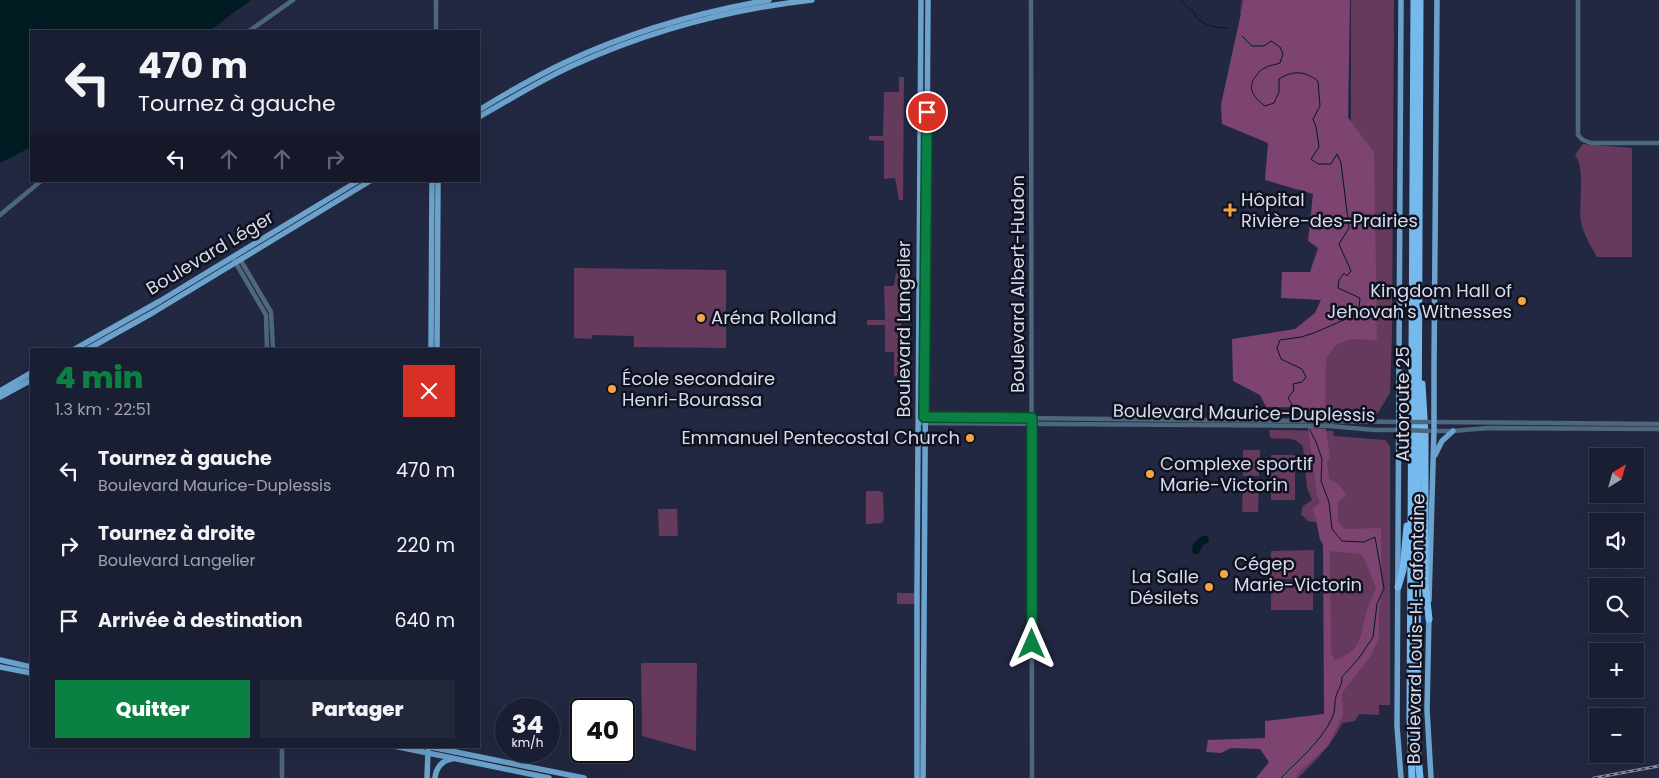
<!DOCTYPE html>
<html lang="fr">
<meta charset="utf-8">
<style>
:root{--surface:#1a1e32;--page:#23273a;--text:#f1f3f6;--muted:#9fa2ac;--line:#383c4d;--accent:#0b8043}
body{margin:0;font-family:Poppins,sans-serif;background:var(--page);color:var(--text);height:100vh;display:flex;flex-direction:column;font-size:19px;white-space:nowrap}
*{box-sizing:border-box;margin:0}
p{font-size:16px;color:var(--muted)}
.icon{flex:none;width:28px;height:28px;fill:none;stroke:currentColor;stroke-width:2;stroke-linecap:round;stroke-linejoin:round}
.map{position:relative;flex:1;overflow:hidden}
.panel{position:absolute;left:30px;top:348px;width:450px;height:400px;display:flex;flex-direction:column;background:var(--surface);border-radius:0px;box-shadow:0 5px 20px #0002,0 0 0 1px var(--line)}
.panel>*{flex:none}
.top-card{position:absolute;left:30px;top:30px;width:450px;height:152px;border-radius:0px;box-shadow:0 5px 20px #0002,0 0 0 1px var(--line);background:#1a1e32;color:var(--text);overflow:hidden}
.needle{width:32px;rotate:37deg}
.controls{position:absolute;left:1589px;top:448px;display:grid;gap:10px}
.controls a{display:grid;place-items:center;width:55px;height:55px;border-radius:0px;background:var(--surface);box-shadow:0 5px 20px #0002,0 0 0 1px var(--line);font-size:25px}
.speed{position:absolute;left:495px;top:698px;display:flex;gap:10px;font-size:25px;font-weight:700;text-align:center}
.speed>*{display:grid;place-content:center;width:65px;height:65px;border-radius:50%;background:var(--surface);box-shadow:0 5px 20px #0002,0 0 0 1px var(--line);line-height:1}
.speed small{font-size:12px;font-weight:400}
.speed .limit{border:2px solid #111;border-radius:8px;background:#fff;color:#111}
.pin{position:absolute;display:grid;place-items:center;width:42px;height:42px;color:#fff;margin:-21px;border:2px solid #fff;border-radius:50%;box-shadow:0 1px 5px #0007}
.me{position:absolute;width:55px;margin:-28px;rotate:0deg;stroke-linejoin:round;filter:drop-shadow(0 0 4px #0008)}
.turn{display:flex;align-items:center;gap:18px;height:105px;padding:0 25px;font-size:22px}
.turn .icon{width:65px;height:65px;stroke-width:2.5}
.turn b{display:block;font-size:35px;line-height:42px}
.lanes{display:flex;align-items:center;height:48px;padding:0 25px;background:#0003;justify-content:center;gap:25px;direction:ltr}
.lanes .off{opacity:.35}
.round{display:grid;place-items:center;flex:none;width:52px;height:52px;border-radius:0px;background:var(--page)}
.overview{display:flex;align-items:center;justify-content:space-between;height:85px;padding:0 25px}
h1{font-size:30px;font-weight:800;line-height:38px;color:var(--accent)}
.button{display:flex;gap:10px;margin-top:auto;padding:10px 25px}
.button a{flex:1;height:58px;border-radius:0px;background:var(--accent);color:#fff;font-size:20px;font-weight:800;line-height:58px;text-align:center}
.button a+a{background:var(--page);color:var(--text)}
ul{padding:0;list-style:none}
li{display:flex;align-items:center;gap:15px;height:75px;padding:0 25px}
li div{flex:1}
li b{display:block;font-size:19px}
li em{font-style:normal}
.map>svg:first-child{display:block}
.green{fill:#653a5c}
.forest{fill:#7d4371;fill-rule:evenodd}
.water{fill:#001c22}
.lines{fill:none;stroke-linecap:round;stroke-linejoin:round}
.stream{stroke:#001c22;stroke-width:1}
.minor{stroke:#4d677c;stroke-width:4.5}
.major{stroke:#6ba3cd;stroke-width:5.5}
.highway{stroke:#76baed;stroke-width:7}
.rail-casing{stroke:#898ea2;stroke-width:3}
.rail{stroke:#0f121e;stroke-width:1;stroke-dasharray:4;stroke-linecap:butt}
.minor-bridge{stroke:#4d677c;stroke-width:4.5}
.route-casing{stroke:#07532c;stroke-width:12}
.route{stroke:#0b8043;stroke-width:9}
.poi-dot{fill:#f3a443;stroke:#0f121e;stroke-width:2}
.labels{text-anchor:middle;stroke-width:5;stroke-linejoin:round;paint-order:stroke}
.poi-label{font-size:18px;fill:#d7dbec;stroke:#0f121e;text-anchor:start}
.street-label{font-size:18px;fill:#d7dbec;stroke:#0f121e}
</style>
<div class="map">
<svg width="1659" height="778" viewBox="0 0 1659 778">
<rect width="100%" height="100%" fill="#232842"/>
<!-- green -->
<path class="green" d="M1242,0H1255L1351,121V0H1394L1392,335L1390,393L1376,416H1299L1295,404L1300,340L1351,259L1240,13Z
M899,77H904L903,200H899L895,178L884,179V141L869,140V136H883L884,92H899Z
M1583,144L1632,148V257H1597C1591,246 1583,234 1581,221C1578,203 1586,168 1575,155Z
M574,268L726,270V348L634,347V336L592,335V339L574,338Z
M896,273H902L900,375L894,376V352H885V325H867V320H885L884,286H894Z
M1269,430L1333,431L1334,436L1385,440L1390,446V705H1379V715L1359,714L1355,721L1342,723C1333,744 1314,762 1298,778H1272L1325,719L1324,547L1321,542L1319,523L1308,521L1301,514L1303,506L1312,500L1307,488L1303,447C1295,435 1283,440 1271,438L1270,437Z
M1243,450H1260L1259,476H1243Z
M1271,455H1295V500H1271Z
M1243,485H1259L1258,512H1242Z
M866,491H880L883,493L884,520L882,523L866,524Z
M658,509H677L678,536H659Z
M1314,550V579H1271V551Z
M1271,581H1313V610H1271Z
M897,593H917L918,604H897Z
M641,663H697L696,751L642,736Z"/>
<!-- forest -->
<path class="forest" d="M1244,0H1350L1348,118L1374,152L1377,340L1351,339L1336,345L1326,358L1325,408L1266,407L1260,395L1233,381L1232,339L1295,329L1315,313L1321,300L1281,298L1282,272H1310L1318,248L1308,241L1313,194L1265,180L1268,143L1222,124L1221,104Z
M1308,428L1326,429L1330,458L1327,461L1329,479C1337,483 1343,487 1346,496L1338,502V522L1345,529L1381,528V578L1383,591L1379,608V637L1372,654L1342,693L1343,715L1328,746L1300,771L1295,778H1256L1269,762L1260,749L1231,748L1221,753L1206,752L1208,740L1265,738V721L1324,714L1323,542L1320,540L1315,515L1312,509L1320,502L1317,495ZM1330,551L1360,554L1364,558L1376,588C1373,596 1368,605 1366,614C1360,638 1362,650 1335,660L1331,653Z"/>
<!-- water -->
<path class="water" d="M0,0H251L209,31H31V147L0,163Z
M1202,536H1208L1209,542L1203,545L1199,553L1194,555C1189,547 1195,540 1202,536Z"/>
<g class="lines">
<!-- stream -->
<path class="stream" d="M1181,0C1184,6 1188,7 1193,11C1196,14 1194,14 1197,18C1204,26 1218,28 1228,28
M1242,36L1252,46H1264L1271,41L1280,47L1283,54L1280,63C1275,65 1269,65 1265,68C1261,69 1259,72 1256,76C1246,88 1254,98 1265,106L1274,103L1279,92V79C1293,70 1305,71 1318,81L1320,106L1313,119L1316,127L1319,147L1311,159L1318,164H1331L1337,154L1341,163L1349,228L1339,244L1351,271L1347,276L1344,273L1339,280L1338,288L1360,298L1359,308L1355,315L1314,333L1301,337L1280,340L1277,348L1281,359L1302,369L1306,377L1302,382L1293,384L1294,390L1288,398L1298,414
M1281,778C1298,760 1321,742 1332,718C1336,710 1334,703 1336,696C1339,688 1342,685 1342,677L1359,658L1373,637L1377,604L1384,588L1375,537L1364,542L1342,541L1332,529L1329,502L1321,481L1322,459L1316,442L1310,430"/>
<!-- minor -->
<path class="minor" d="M1031,0L1032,778
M1578,0V135L1583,140L1591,143H1659
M249,31L293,0
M436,31V0
M0,215L41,181
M240,259L271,312L273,349
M234,260L266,315L267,349
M918,417L1406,422
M1433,422L1659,424
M918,423L1329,426L1375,430H1406
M1433,431H1453L1488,428L1659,429
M282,778V746"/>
<!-- major -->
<path class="major" d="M479,110C507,93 536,76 566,62C630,32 699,12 769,0
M479,117C511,99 542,79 576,64C650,31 731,9 812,0
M75,349L160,301L358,181
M88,349L154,312L370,181
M431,349L432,181
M437,349L438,181
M0,391L31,373
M0,397L31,380
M1435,455L1442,441L1453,431
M1429,600L1434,431V368L1437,0
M1429,615L1427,710L1431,778
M0,660L31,667
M0,667L31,673
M394,746L549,778
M426,746L584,778
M427,778L428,751
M435,778C436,768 442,760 452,759
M917,778V588L921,0
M923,778L928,0
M1401,778L1397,726L1401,0"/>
<!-- highway -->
<path class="highway" d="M1422,384L1425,435V584L1429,619
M1398,587L1403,570L1407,526
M1412,778L1410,718L1414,0
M1420,778L1417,745V701L1420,0"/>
<defs>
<path id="rail" d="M1594,778L1659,766"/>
</defs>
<!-- rail casing -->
<use href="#rail" class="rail-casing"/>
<!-- rail -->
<use href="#rail" class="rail"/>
<!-- minor-bridge -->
<path class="minor-bridge" d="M1406,422H1429
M1406,430L1429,431"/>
</g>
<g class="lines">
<defs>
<path id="route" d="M927,112L924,417L1032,418V644"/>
</defs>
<!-- route casing -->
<use href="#route" class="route-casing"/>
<!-- route -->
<use href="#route" class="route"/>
</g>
<!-- markers -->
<g class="poi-dot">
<path d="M1227.5 202.5h5v5h5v5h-5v5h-5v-5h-5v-5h5z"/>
<circle cx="1522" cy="301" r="5"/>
<circle cx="701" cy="318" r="5"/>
<circle cx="612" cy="389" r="5"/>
<circle cx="970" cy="438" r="5"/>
<circle cx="1150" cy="474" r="5"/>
<circle cx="1224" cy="574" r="5"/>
<circle cx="1209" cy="587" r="5"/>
</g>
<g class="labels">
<!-- poi labels -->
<g class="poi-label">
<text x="1241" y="206">Hôpital<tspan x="1241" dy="21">Rivière-des-Prairies</tspan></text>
<text x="1512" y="297" text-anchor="end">Kingdom Hall of<tspan x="1512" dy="21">Jehovah's Witnesses</tspan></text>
<text x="711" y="324">Aréna Rolland</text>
<text x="622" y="385">École secondaire<tspan x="622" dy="21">Henri-Bourassa</tspan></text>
<text x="960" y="444" text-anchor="end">Emmanuel Pentecostal Church</text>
<text x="1160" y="470">Complexe sportif<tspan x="1160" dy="21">Marie-Victorin</tspan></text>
<text x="1234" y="570">Cégep<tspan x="1234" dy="21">Marie-Victorin</tspan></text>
<text x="1199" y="583" text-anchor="end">La Salle<tspan x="1199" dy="21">Désilets</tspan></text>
</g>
<!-- street labels -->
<g class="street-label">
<text transform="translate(210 253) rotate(-31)" y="6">Boulevard Léger</text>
<text transform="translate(1018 284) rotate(-90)" y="6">Boulevard Albert-Hudon</text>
<text transform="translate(904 329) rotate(-90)" y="6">Boulevard Langelier</text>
<text transform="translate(1403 404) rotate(-90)" y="6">Autoroute 25</text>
<text transform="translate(1244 413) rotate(1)" y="6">Boulevard Maurice-Duplessis</text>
<text transform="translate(1416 629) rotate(-89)" y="6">Boulevard Louis-H.-Lafontaine</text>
</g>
</g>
</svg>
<div class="controls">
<a><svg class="needle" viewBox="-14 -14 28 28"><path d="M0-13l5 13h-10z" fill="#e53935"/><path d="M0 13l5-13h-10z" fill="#9fa2ac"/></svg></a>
<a><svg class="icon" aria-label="sound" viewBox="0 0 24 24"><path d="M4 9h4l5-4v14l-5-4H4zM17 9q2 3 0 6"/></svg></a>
<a><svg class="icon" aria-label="search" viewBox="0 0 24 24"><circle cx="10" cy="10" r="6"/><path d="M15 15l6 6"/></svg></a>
<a>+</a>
<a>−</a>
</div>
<div class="speed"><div>34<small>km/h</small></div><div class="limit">40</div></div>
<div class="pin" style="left:927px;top:112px;background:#d93025"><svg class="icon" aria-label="arrive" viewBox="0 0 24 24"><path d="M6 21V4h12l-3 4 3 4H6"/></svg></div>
<svg class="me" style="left:1032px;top:644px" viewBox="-20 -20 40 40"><path d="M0-17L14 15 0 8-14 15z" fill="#0b8043" stroke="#fff" stroke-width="4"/></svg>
<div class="top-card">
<div class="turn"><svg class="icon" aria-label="left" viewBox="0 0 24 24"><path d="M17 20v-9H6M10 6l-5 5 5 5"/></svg><div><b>470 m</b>Tournez à gauche</div></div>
<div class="lanes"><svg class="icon" aria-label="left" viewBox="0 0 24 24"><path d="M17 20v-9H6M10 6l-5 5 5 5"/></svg><svg class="icon off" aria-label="ahead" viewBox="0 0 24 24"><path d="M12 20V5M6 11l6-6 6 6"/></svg><svg class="icon off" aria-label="ahead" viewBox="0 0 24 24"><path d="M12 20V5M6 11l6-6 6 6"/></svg><svg class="icon off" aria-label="right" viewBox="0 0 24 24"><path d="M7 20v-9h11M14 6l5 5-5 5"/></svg></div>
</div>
<section class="panel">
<div class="overview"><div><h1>4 min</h1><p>1.3 km · 22:51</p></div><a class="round" style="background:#d93025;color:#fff"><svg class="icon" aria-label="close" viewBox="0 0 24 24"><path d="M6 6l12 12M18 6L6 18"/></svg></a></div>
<ul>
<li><svg class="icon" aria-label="left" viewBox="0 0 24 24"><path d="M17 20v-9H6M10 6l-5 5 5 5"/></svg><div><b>Tournez à gauche</b><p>Boulevard Maurice-Duplessis</p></div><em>470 m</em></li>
<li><svg class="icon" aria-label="right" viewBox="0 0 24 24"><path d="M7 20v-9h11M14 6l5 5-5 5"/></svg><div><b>Tournez à droite</b><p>Boulevard Langelier</p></div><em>220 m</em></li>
<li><svg class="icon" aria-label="arrive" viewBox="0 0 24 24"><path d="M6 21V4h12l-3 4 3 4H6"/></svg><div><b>Arrivée à destination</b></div><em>640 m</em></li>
</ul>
<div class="button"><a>Quitter</a><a>Partager</a></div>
</section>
</div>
